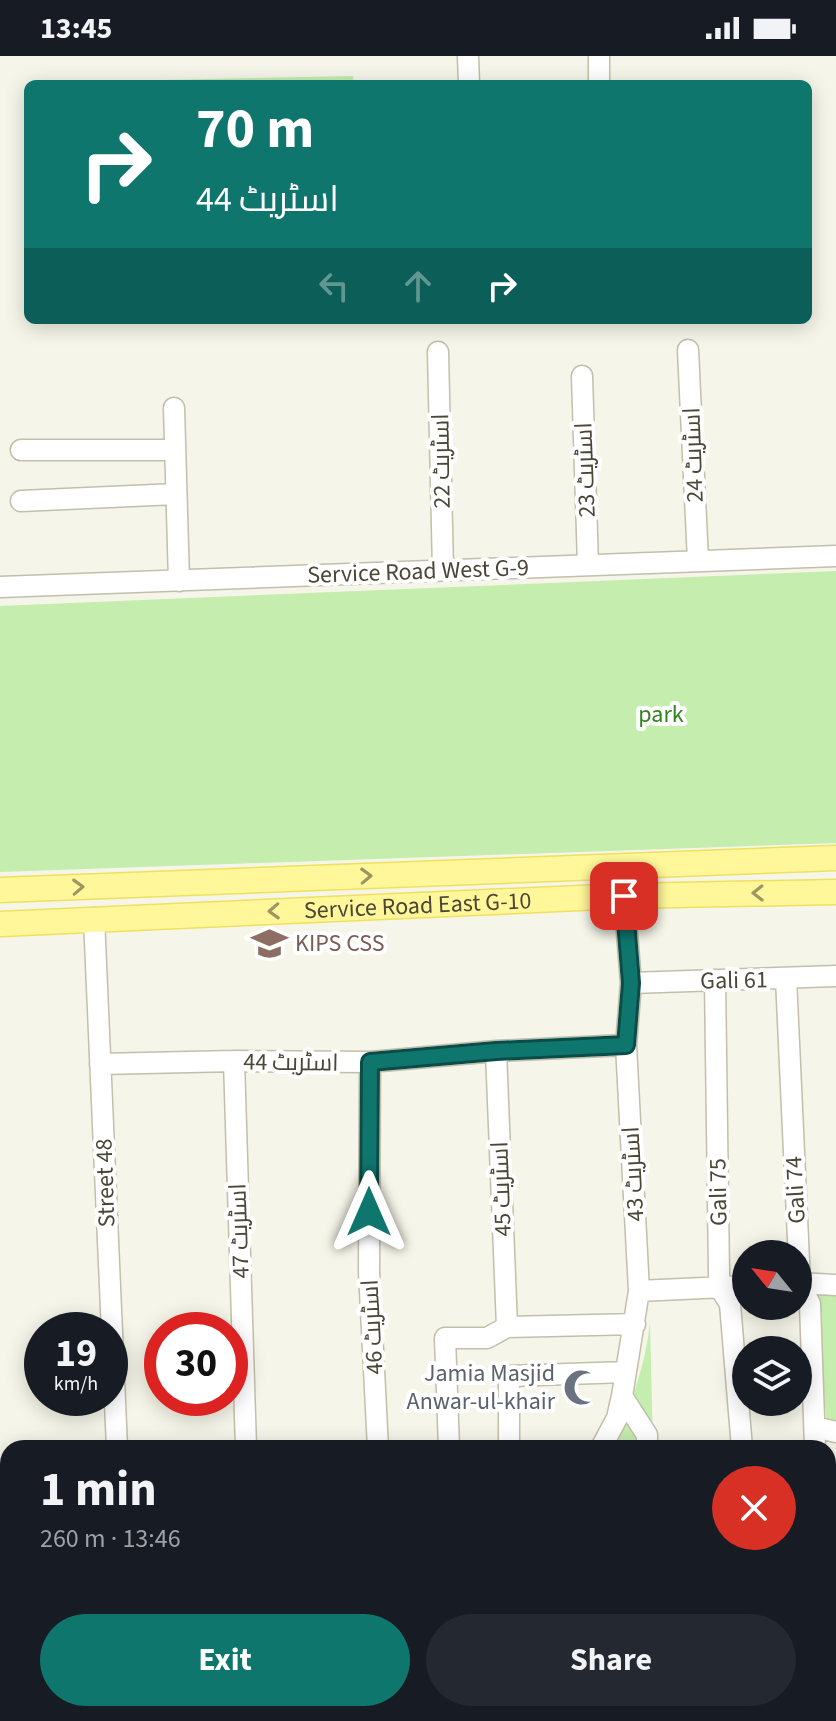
<!DOCTYPE html>
<meta charset="utf-8">
<style>
:root{--surface:#171b24;--page:#242831;--text:#f1f3f6;--muted:#9ea1a6;--accent:#0f766e}
body{margin:0;font-family:"Source Sans 3",Cairo,sans-serif;background:var(--page);color:var(--text);height:100vh;display:flex;flex-direction:column;font-size:30px;white-space:nowrap}
*{box-sizing:border-box;margin:0}
p{font-size:26px;color:var(--muted)}
.icon{flex:none;width:44px;height:44px;fill:none;stroke:currentColor;stroke-width:2;stroke-linecap:round;stroke-linejoin:round}
.map{position:relative;flex:1;overflow:hidden}
.side{position:absolute;left:0px;top:1384px;width:836px;height:282px;display:flex;flex-direction:column;background:var(--surface);border-radius:24px 24px 0 0;box-shadow:0 4px 20px #0003}
.side>*{flex:none}
.hud{position:absolute;left:24px;top:24px;width:788px;height:244px;border-radius:12px;box-shadow:0 4px 20px #0003;background:#0f766e;color:#fff;overflow:hidden}
.needle{width:52px;rotate:300deg}
.controls{position:absolute;left:732px;top:1184px;display:grid;gap:16px}
.controls a{display:grid;place-items:center;width:80px;height:80px;border-radius:50%;background:var(--surface);box-shadow:0 4px 20px #0003;font-size:40px}
.speed{position:absolute;left:24px;top:1256px;display:flex;gap:16px;font-size:40px;font-weight:700;text-align:center}
.speed>*{display:grid;place-content:center;width:104px;height:104px;border-radius:50%;background:var(--surface);box-shadow:0 4px 20px #0003;line-height:1}
.speed small{font-size:20px;font-weight:400}
.speed .limit{border:12px solid #d22;background:#fff;color:#111}
.pin{position:absolute;display:grid;place-items:center;width:68px;height:68px;color:#fff;margin:-34px;border-radius:16px;box-shadow:0 4px 12px #0006}
.me{position:absolute;width:88px;margin:-44px;rotate:0deg;stroke-linejoin:round;filter:drop-shadow(0 0 6px #0008)}
.turn{display:flex;align-items:center;gap:28px;height:168px;padding:0 40px;font-size:36px}
.turn .icon{width:104px;height:104px;stroke-width:2.5}
.turn b{display:block;font-size:56px;line-height:68px}
.lanes{display:flex;align-items:center;height:76px;padding:0 40px;background:#0003;justify-content:center;gap:40px;direction:ltr}
.lanes .off{opacity:.35}
.round{display:grid;place-items:center;flex:none;width:84px;height:84px;border-radius:42px;background:var(--page)}
.head{display:flex;align-items:center;justify-content:space-between;height:136px;padding:0 40px}
h1{font-size:48px;font-weight:700;line-height:60px}
.button{display:flex;gap:16px;margin-top:auto;padding:16px 40px}
.button a{flex:1;height:92px;border-radius:48px;background:var(--accent);color:#fff;font-size:32px;font-weight:700;line-height:92px;text-align:center}
.button a+a{background:var(--page);color:var(--text)}
.status{display:flex;justify-content:space-between;align-items:center;height:56px;padding:0 40px;background:var(--surface);direction:ltr}
.status svg{height:22px;fill:currentColor}
.map>svg:first-child{display:block}
.green{fill:#c4edae}
.building{fill:#d9d3bd;stroke:#d4cdb0;stroke-width:2}
.lines{fill:none;stroke-linecap:round;stroke-linejoin:round}
.minor-casing{stroke:#c2bfaa;stroke-width:23}
.major-casing{stroke:#efe15e;stroke-width:27}
.minor{stroke:#fff;stroke-width:20}
.major{stroke:#fff799;stroke-width:24}
.oneway{stroke:#9c9663}
.route-casing{stroke:#0a4d48;stroke-width:20}
.route{stroke:#0f766e;stroke-width:14}
.labels{text-anchor:middle;stroke-width:8;stroke-linejoin:round;paint-order:stroke}
.street-label{font-size:24px;fill:#4b4736;stroke:#fff}
.park-label{font-size:24px;fill:#348323;stroke:#fff}
.education-label{font-size:24px;fill:#785e54;stroke:#fff;text-anchor:start}
.worship-label{font-size:24px;fill:#5b616d;stroke:#fff;text-anchor:end}
</style>
<div class="status"><b>13:45</b><svg viewBox="0 0 49 12"><path d="M0 12V9h3v3zM5 12V6h3v6zM10 12V3h3v9zM15 12V0h3v12zM26 1h20v11H26zM47 4h2v5h-2z"/></svg></div>
<div class="map">
<svg width="836" height="1665" viewBox="0 0 836 1665">
<rect width="100%" height="100%" fill="#f6f5e9"/>
<!-- green -->
<path class="green" d="M353,20L354,28H65L66,26Z
M836,515V787L0,816V550Z
M836,1236V1377H827L817,1237Z
M650,1267L653,1392H611C630,1351 645,1312 650,1267Z
M285,1658H516V1665H285Z"/>
<!-- building -->
<path class="building" d="M548,1658H578V1665H548Z
M633,1658H659V1665H633Z"/>
<g class="lines">
<defs>
<path id="minor" d="M468,0L469,28
M599,0V28
M688,294L698,505
M438,296L443,514
M582,320L588,509
M174,352L179,525
M21,394H174
M21,445L176,438
M0,531L836,500
M94,862L117,1392
M786,922L800,1227L810,1248L815,1392
M715,924L719,1218L720,1232L730,1248L742,1392
M631,927L836,920
M496,995L507,1271
M234,1005L246,1392
M370,1006L369,1216L378,1392
M100,1008L234,1005L370,1006L496,995L626,989
M798,1227L836,1229
M639,1235L746,1230
M622,1340L647,1379V1392
M815,1371L836,1376
M449,1392L445,1282H487L507,1271L635,1268
M509,1392V1320L626,1316
M601,1392L617,1362L622,1340L639,1235L626,989L631,927L624,840
M0,1492H8
M106,1658V1665
M599,1658L600,1665
M680,1658V1665
M769,1658V1665
M806,1658L814,1665
M199,1665L270,1663
M522,1665V1658"/>
<g id="major">
<path d="M0,834L836,802"/>
<path id="s1" d="M0,868L624,840L836,836"/>
</g>
</defs>
<!-- minor casing -->
<use href="#minor" class="minor-casing"/>
<!-- major casing -->
<use href="#major" class="major-casing"/>
<!-- minor -->
<use href="#minor" class="minor"/>
<!-- major -->
<use href="#major" class="major"/>
</g>
<!-- one-way arrows -->
<defs><path id="oneway-chevron" d="M-2-3.5L2.5 0L-2 3.5" fill="none" stroke-width="1.6" stroke-linecap="round" stroke-linejoin="round" transform="scale(2)"/></defs>
<g class="oneway">
<use href="#oneway-chevron" transform="translate(366 820) rotate(-2)"/>
<use href="#oneway-chevron" transform="translate(78 831) rotate(-2)"/>
<use href="#oneway-chevron" transform="translate(758 837) rotate(179)"/>
<use href="#oneway-chevron" transform="translate(274 855) rotate(178)"/>
</g>
<g class="lines">
<defs>
<path id="route" d="M369,1156L370,1006L496,995L626,989L631,927L624,840"/>
</defs>
<!-- route casing -->
<use href="#route" class="route-casing"/>
<!-- route -->
<use href="#route" class="route"/>
</g>
<!-- icons -->
<defs>
<symbol id="school-bare" viewBox="-9 -9 18 18"><path d="M0-5L7-2L0 1L-7-2ZM-4 1L0 2.5L4 1V4Q0 6-4 4Z" fill="#8d6e63" stroke="#fff" stroke-width="2.5" paint-order="stroke"/></symbol>
<symbol id="mosque-bare" viewBox="-9 -9 18 18"><path d="M3.5-4.9A6 6 0 1 0 3.5 4.9A5 5 0 1 1 3.5-4.9Z" fill="#6b7280" stroke="#fff" stroke-width="2.5" paint-order="stroke"/></symbol>
</defs>
<g fill-rule="evenodd">
<use href="#school-bare" x="244" y="862" width="51" height="51"/>
<use href="#mosque-bare" x="556" y="1306" width="51" height="51"/>
</g>
<g class="labels">
<!-- street labels -->
<g class="street-label">
<text transform="translate(693 399) rotate(-92)" y="8">اسٹریٹ 24</text>
<text transform="translate(441 405) rotate(-91)" y="8">اسٹریٹ 22</text>
<text transform="translate(585 414) rotate(-92)" y="8">اسٹریٹ 23</text>
<text transform="translate(418 515) rotate(-2)" y="8">Service Road West G-9</text>
<text dy="8" stroke="none"><textPath href="#s1" startOffset="418">Service Road East G-10</textPath></text>
<text transform="translate(734 924) rotate(-1)" y="8">Gali 61</text>
<text transform="translate(291 1006) rotate(1)" y="8">اسٹریٹ 44</text>
<text transform="translate(633 1118) rotate(-93)" y="8">اسٹریٹ 43</text>
<text transform="translate(105 1127) rotate(-92)" y="8">Street 48</text>
<text transform="translate(501 1133) rotate(-92)" y="8">اسٹریٹ 45</text>
<text transform="translate(795 1134) rotate(-93)" y="8">Gali 74</text>
<text transform="translate(718 1136) rotate(-91)" y="8">Gali 75</text>
<text transform="translate(239 1175) rotate(-92)" y="8">اسٹریٹ 47</text>
<text transform="translate(372 1271) rotate(-93)" y="8">اسٹریٹ 46</text>
</g>
<!-- park labels -->
<g class="park-label">
<text x="661" y="666">park</text>
</g>
<!-- education labels -->
<g class="education-label">
<text x="295" y="895">KIPS CSS</text>
</g>
<!-- worship labels -->
<g class="worship-label">
<text x="555" y="1325">Jamia Masjid<tspan x="555" dy="28">Anwar-ul-khair</tspan></text>
</g>
</g>
</svg>
<div class="controls">
<a><svg class="needle" viewBox="-14 -14 28 28"><path d="M0-13l5 13h-10z" fill="#e53935"/><path d="M0 13l5-13h-10z" fill="#9ea1a6"/></svg></a>
<a><svg class="icon" aria-label="layers" viewBox="0 0 24 24"><path d="M12 4l9 5-9 5-9-5zM3 14l9 5 9-5"/></svg></a>
</div>
<div class="speed"><div>19<small>km/h</small></div><div class="limit">30</div></div>
<div class="pin" style="left:624px;top:840px;background:#d93025"><svg class="icon" aria-label="arrive" viewBox="0 0 24 24"><path d="M6 21V4h12l-3 4 3 4H6"/></svg></div>
<svg class="me" style="left:369px;top:1156px" viewBox="-20 -20 40 40"><path d="M0-17L14 15 0 8-14 15z" fill="#0f766e" stroke="#fff" stroke-width="4"/></svg>
<div class="hud">
<div class="turn"><svg class="icon" aria-label="right" viewBox="0 0 24 24"><path d="M7 20v-9h11M14 6l5 5-5 5"/></svg><div><b>70 m</b>اسٹریٹ 44</div></div>
<div class="lanes"><svg class="icon off" aria-label="left" viewBox="0 0 24 24"><path d="M17 20v-9H6M10 6l-5 5 5 5"/></svg><svg class="icon off" aria-label="ahead" viewBox="0 0 24 24"><path d="M12 20V5M6 11l6-6 6 6"/></svg><svg class="icon" aria-label="right" viewBox="0 0 24 24"><path d="M7 20v-9h11M14 6l5 5-5 5"/></svg></div>
</div>
<section class="side">
<div class="head"><div><h1>1 min</h1><p>260 m · 13:46</p></div><a class="round" style="background:#d93025;color:#fff"><svg class="icon" aria-label="close" viewBox="0 0 24 24"><path d="M6 6l12 12M18 6L6 18"/></svg></a></div>
<div class="button"><a>Exit</a><a>Share</a></div>
</section>
</div>
